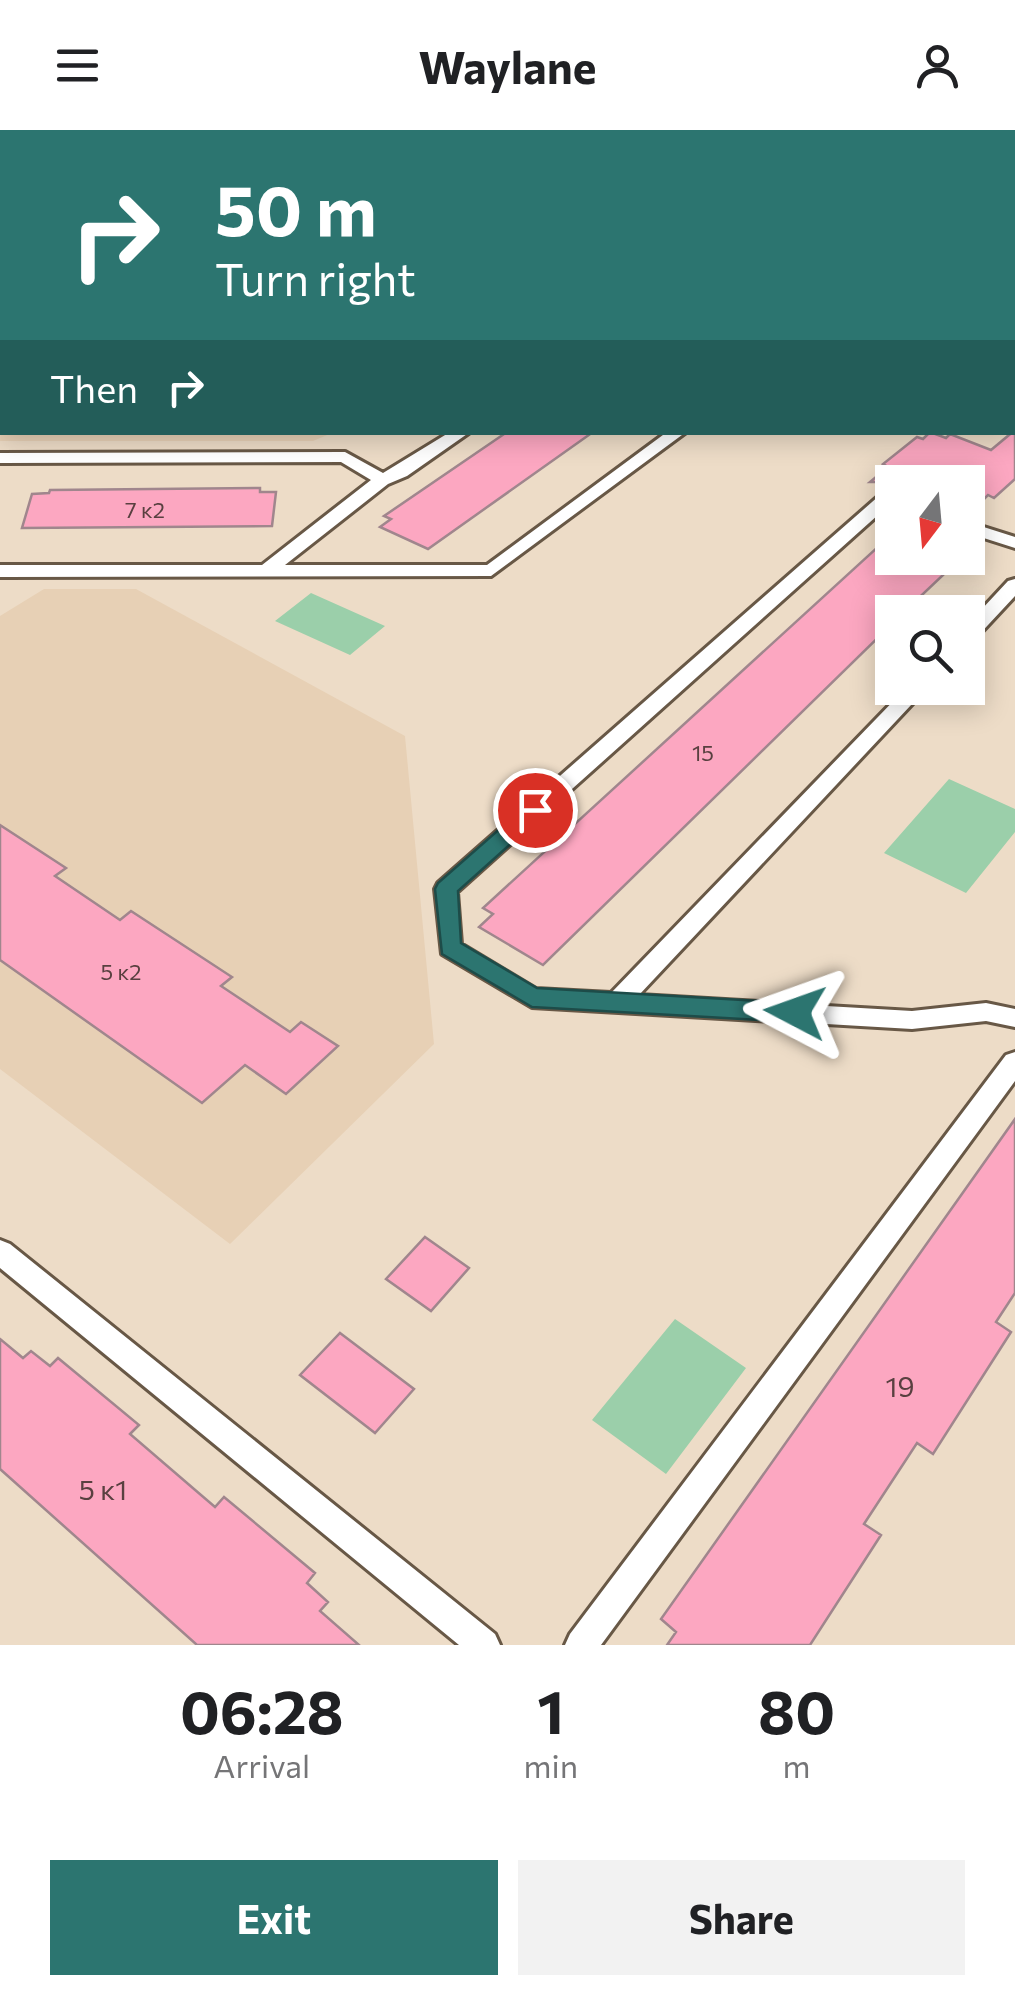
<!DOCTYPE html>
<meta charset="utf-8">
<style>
:root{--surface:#fff;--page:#f2f2f2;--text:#202124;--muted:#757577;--accent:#2c7570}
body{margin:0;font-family:Commissioner,sans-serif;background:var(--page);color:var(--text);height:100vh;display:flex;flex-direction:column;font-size:38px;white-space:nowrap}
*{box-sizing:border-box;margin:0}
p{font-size:32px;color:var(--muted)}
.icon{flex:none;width:55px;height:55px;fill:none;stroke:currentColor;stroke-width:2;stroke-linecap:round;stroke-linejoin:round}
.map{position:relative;height:1515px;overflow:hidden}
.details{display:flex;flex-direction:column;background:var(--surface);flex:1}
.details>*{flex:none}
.top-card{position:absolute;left:0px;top:0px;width:1015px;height:305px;box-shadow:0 5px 25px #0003;background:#2c7570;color:#fff;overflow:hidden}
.needle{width:65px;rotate:196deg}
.fabs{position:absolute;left:875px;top:335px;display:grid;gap:20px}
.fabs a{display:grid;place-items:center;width:110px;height:110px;border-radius:0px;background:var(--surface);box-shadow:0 5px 25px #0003;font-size:50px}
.pin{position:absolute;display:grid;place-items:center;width:85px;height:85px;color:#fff;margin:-42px;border:5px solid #fff;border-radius:50%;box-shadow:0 2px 10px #0007}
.me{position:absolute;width:110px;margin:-55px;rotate:274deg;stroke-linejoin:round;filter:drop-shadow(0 0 8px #0008)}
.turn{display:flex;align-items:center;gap:35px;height:210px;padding:0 50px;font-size:45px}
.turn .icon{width:130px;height:130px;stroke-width:2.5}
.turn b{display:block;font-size:70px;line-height:85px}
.then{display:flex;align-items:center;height:95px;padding:0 50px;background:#0003;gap:20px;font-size:38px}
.eta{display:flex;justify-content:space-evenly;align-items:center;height:170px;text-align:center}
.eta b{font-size:60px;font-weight:700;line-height:70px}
.primary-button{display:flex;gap:20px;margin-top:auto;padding:20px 50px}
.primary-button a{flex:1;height:115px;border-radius:0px;background:var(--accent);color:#fff;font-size:40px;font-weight:700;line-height:115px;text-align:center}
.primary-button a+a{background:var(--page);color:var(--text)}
header{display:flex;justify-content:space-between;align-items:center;height:130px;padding:0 50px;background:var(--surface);font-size:45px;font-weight:700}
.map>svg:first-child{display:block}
.built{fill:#e7d0b5}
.green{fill:#9bcfaa}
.building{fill:#fca7c1;stroke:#a0868d;stroke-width:2.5}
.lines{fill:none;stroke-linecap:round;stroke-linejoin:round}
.service-casing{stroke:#685846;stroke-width:6}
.tertiary-casing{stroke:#685846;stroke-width:5}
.service{fill:#fff;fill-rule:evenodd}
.tertiary{fill:#fff;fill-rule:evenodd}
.route{fill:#2c7570;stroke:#1d4c49;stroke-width:2.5}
.labels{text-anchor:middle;stroke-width:10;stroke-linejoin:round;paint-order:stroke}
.number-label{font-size:22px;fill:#594040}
.near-number-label{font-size:28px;fill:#594040}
</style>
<header><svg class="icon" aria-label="menu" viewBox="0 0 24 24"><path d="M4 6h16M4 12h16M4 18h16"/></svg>Waylane<svg class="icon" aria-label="person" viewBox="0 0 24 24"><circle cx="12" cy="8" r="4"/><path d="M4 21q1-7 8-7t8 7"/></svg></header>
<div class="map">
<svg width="1015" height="1515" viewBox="0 0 1015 1515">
<rect width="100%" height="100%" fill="#eddcc7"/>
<!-- built -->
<path class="built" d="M2,265V302L332,303L313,311H0Z
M44,459H136L405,606L434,914L230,1114L0,939V486Z"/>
<!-- green -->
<path class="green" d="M311,463L385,496L350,525L275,491Z
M949,649L1015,679V702L966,763L884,723Z
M675,1189L746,1238L666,1344L592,1290Z"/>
<!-- building -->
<path class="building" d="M1015,300V349L994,368L988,365L968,385V352H870L888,337L883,334L917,307L923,309L930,302L946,308L950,304L991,320Z
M507,302H593L428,419L380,397L391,389L384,386Z
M260,358V362H276L272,396L22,398L32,364L49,363L50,360Z
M892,404V428H961L904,482H892V494L543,835L479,797L493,784L483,778Z
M0,695L66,738L55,746L120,790L131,781L232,847L221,856L290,902L301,892L338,916L286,964L245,935L202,973L0,830Z
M1015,989V1163L996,1192L1011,1202L933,1324L917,1313L864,1394L881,1405L810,1515H667L676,1502L661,1489Z
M425,1107L469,1138L431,1181L386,1149Z
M340,1203L414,1259L375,1303L300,1245Z
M0,1209L23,1228L31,1221L50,1236L58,1228L139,1295L130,1304L194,1359L215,1377L224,1367L315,1443L307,1453L328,1472L320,1481L359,1515H197L0,1339Z"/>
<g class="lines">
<defs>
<path id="service" d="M517,0H529V2H517Z
M647,0H659V2H647Z
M0,36H2V44H0Z
M0,89H2V97H0Z
M1012,272H1015V282H1012Z
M450,302H470L407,346L388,354L285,435H487L667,302H686L491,446L0,447V435H262L371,350L341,332L0,333V323L345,322L383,343Z
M886,364L892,365V377L888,376L457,762L461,814L536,859L611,863L906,558H927L639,865L912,881L986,873L1015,879V897L986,891L912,899L532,877L442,824L435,759L438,753L880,365Z
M968,392L1015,407V418L968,403Z
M1015,449V466L975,509L968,511V494L1008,451Z
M1015,922V951L601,1515H565L570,1504L1006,925Z
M0,1110L10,1114L495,1504L500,1515H459L0,1138Z"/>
<path id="tertiary" d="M999,0H1015V18L1012,2H998Z
M1012,38L1015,39V63L1012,62Z"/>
</defs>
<!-- service casing -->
<use href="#service" class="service-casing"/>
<!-- tertiary casing -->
<use href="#tertiary" class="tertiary-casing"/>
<!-- service -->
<use href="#service" class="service"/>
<!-- tertiary -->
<use href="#tertiary" class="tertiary"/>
</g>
<!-- route -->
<path class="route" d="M535,673L546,680L543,685L458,761L461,813L537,858L795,873L804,876L807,882L804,889L795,892L532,877L442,824L435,759L438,753L527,675Z"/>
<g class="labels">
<!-- number labels -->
<g class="number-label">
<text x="145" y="388">7 к2</text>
<text x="703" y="631">15</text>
<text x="121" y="850">5 к2</text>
</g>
<!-- near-number labels -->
<g class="near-number-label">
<text x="900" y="1267">19</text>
<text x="103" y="1370">5 к1</text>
</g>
</g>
</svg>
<div class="fabs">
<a><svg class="needle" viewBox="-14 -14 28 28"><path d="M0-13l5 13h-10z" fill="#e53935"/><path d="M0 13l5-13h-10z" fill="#757577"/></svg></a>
<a><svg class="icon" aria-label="search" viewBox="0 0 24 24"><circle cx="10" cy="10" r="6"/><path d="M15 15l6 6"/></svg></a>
</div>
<div class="pin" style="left:535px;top:680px;background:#d93025"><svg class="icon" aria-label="arrive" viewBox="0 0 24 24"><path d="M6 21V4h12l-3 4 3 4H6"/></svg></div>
<svg class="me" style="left:795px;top:882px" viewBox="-20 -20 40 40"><path d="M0-17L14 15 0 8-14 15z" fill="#2c7570" stroke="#fff" stroke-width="4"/></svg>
<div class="top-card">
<div class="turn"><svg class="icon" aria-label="right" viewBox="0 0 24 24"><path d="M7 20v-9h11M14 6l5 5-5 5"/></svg><div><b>50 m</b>Turn right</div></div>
<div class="then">Then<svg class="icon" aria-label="right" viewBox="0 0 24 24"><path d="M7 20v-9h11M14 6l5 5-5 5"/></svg></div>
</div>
</div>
<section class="details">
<div class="eta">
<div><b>06:28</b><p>Arrival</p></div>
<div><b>1</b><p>min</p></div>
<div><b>80</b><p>m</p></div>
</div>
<div class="primary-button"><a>Exit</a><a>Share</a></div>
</section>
